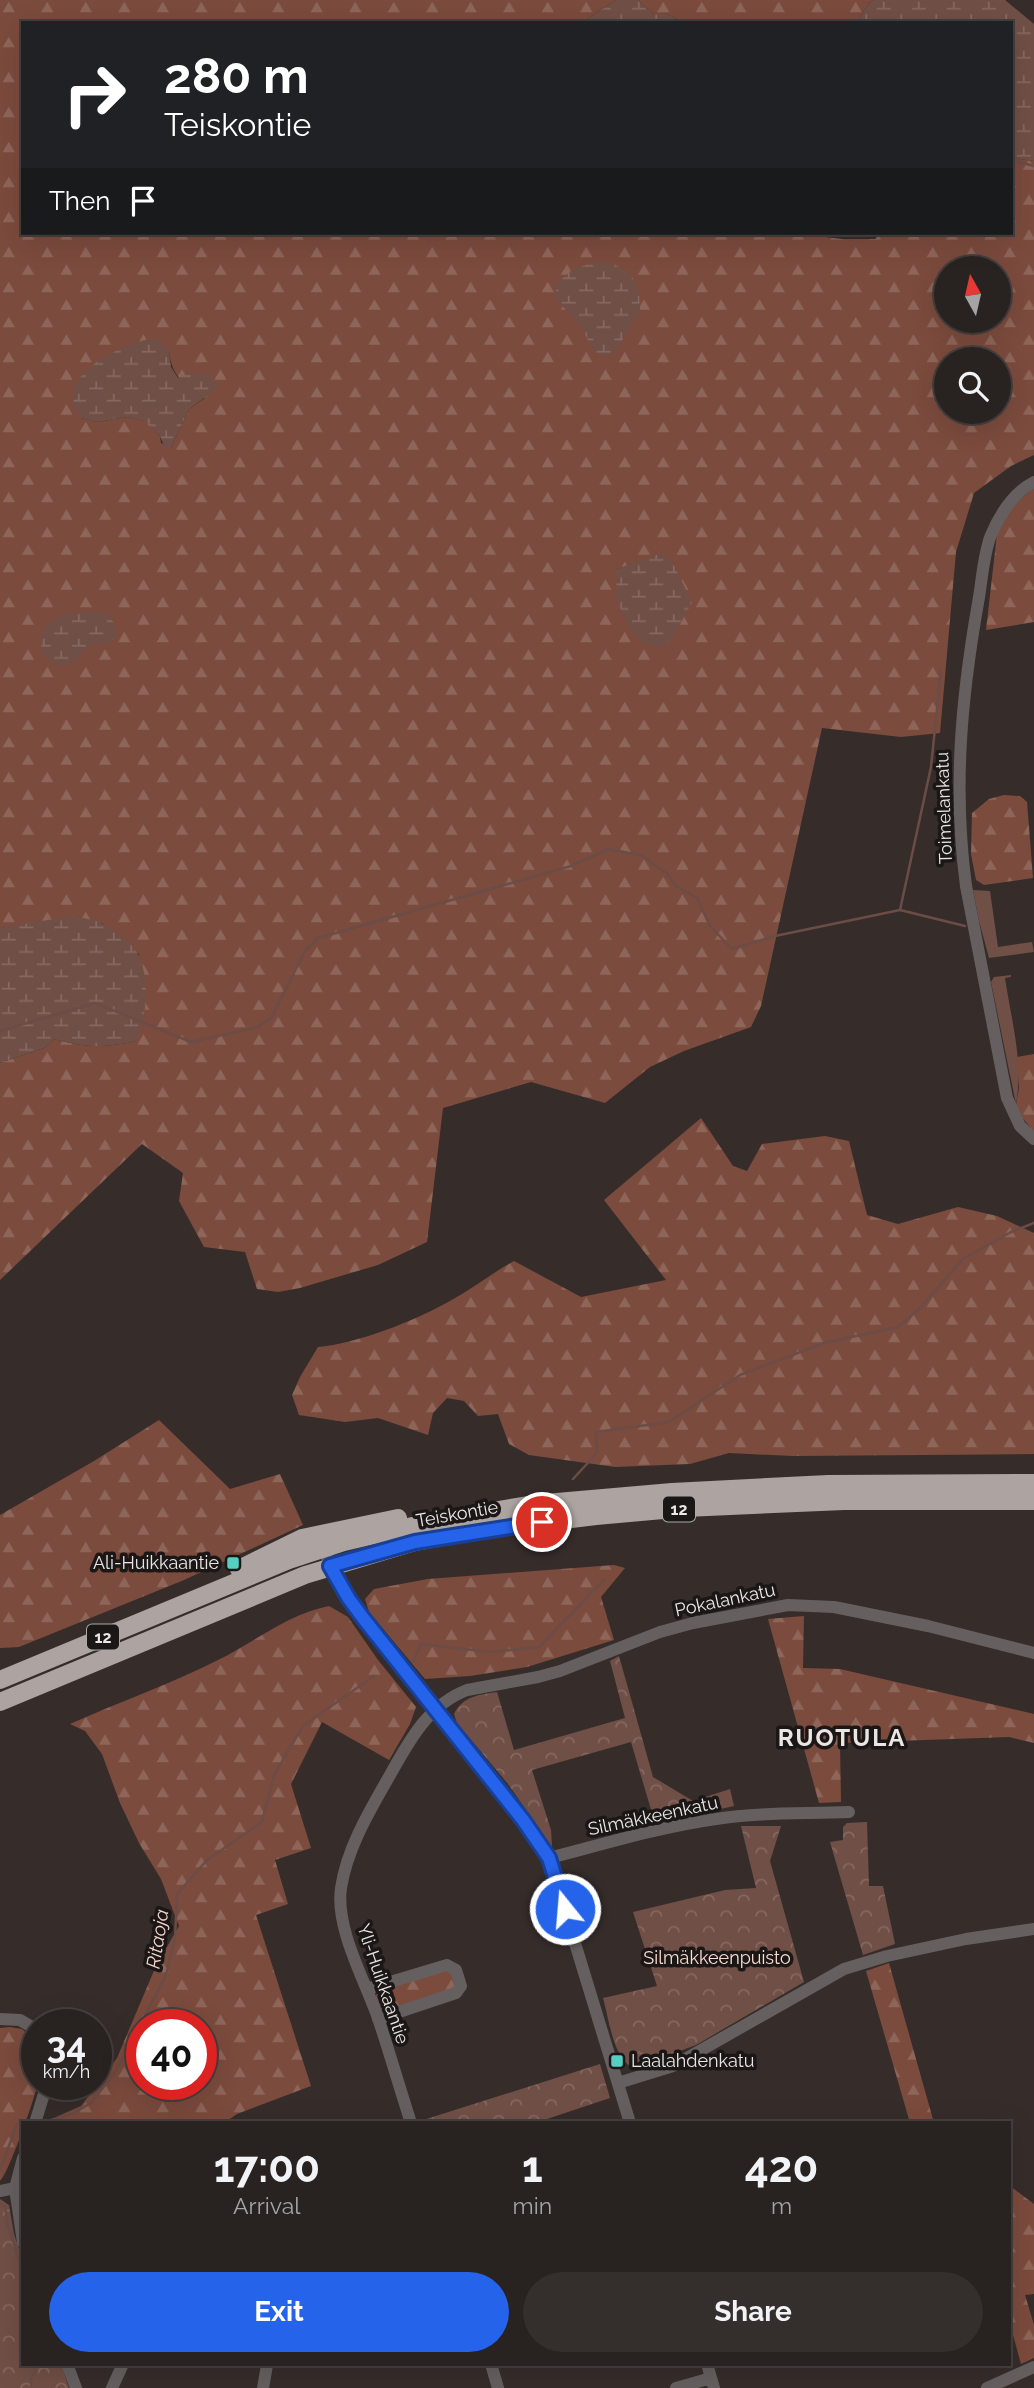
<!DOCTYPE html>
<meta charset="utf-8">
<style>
:root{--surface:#282220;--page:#342f2d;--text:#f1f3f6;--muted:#a5a4a5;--line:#443f3e;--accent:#2563eb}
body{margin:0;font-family:Raleway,sans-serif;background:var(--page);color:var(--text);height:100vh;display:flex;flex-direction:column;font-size:26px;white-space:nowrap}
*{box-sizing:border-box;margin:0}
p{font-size:23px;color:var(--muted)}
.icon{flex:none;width:38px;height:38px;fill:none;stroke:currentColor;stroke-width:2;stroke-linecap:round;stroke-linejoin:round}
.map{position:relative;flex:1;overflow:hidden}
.details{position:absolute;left:21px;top:2121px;width:990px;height:245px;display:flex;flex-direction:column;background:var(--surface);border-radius:0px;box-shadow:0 7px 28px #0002,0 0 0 2px var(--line)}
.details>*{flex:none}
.banner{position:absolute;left:21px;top:21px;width:992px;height:214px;border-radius:0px;box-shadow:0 7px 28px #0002,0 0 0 2px var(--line);background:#202124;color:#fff;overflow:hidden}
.needle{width:46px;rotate:352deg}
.tools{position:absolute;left:934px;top:256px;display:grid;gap:14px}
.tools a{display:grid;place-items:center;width:77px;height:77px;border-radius:50%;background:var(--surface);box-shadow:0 7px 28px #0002,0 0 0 2px var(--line);font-size:35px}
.speed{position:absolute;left:21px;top:2009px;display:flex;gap:14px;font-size:35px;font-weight:700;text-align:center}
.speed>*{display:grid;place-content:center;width:91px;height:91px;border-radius:50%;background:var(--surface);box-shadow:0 7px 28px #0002,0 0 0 2px var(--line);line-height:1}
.speed small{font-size:18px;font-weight:400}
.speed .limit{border:10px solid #d22;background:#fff;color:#111}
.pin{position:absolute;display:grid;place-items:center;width:60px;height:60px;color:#fff;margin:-30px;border:4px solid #fff;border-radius:50%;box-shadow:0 2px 7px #0007}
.me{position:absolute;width:77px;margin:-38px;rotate:343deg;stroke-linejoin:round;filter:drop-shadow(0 0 5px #0008)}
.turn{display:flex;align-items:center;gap:24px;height:147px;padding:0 28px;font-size:32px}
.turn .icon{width:91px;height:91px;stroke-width:2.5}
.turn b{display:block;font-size:49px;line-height:60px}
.then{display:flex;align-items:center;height:66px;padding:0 28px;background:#0003;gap:14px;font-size:26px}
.eta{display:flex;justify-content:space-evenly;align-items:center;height:119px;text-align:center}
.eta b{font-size:42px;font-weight:700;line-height:49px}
.action{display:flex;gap:14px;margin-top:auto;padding:14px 28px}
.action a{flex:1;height:80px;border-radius:42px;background:var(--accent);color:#fff;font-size:28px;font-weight:700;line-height:80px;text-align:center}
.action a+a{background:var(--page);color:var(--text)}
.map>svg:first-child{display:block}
.grass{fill:#704f46}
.forest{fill:url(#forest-firs);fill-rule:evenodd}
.wetland{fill:url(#wetland-marsh)}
.park{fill:url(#park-crowns)}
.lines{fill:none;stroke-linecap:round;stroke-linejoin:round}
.stream{stroke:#6b4c46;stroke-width:2.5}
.minor{stroke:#65605f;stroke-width:12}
.highway{stroke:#ada3a0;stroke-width:18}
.route-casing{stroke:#184099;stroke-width:18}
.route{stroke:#2563eb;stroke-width:12}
.poi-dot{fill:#57cec2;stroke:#1a1716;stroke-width:2.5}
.labels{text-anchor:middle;stroke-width:7;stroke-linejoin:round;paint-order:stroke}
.shield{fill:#1a1716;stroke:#aca8a6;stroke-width:2}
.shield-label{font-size:16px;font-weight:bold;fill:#ebe6e4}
.street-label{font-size:18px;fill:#ebe6e4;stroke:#1a1716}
.poi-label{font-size:18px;fill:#ebe6e4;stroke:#1a1716;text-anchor:end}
.park-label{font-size:18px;fill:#fddbd2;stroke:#1a1716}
.water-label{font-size:19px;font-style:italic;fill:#f8d6cd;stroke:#1a1716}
.district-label{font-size:24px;font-weight:bold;letter-spacing:2px;fill:#ebe6e4;stroke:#1a1716}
</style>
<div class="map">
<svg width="1034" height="2388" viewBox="0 0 1034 2388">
<defs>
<pattern id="forest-firs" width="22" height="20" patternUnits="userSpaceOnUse" patternTransform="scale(1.75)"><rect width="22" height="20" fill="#7b4b3d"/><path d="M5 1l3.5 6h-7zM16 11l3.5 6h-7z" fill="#8e6559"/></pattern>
<pattern id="wetland-marsh" width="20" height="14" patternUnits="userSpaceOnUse" patternTransform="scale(1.75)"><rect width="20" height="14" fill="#704f46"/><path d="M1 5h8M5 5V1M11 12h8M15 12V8" fill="none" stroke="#856861"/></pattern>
<pattern id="park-crowns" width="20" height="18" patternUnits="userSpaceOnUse" patternTransform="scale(1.75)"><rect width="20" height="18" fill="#704f46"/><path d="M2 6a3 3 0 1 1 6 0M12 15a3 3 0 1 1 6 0" fill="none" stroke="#856861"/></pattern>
</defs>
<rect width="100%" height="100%" fill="#362d2b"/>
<!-- grass -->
<path class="grass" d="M973,890L990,891L998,947L1032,942L1034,952L989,958L979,921Z
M1011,975V977L1005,978C1011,1019 1024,1063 1016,1104L991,982L994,977Z"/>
<!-- forest -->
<path class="forest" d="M0,0H616L581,23H23V233H792L842,239H875L881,233H1012V158L1034,161V455L1011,466L974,493L956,552L940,733L901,737L822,728L761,1006L751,1027L684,1051L650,1067L605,1103L531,1082L443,1108L427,1242L378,1265L300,1288L278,1292L257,1289L245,1252L204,1247L179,1201L183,1173L142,1144L0,1280V1063L44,1048L54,1039C86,1048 104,1048 136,1041L139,954L102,923L0,928ZM947,268H999V320H947ZM169,351C172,378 184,383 205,398L189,409L171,448L161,443L160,436L145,421L127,417L98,422L81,418ZM947,359H999V411H947ZM639,562L673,563L679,579L617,569Z
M638,0H874L869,3L856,23H685L665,13L655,16Z
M1034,488V622L986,630L997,534L1009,508Z
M1004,795L1020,796L1027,802L1033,878L984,885L976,880L971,854L972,813L989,799Z
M1034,1054V1132L1021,1116L1016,1105L1019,1088L1017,1057Z
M701,1118L733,1166L747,1171L762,1144L825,1136L849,1141L867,1215L898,1224L958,1207L997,1216L1034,1233V1454L793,1456L729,1453L690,1464L615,1467L529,1455L509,1444L498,1414L478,1416L464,1401L447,1398L433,1413L428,1435L378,1418L345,1422L299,1415L292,1395L300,1377L318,1347C356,1344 417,1320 450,1301C472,1289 492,1273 514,1261L581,1297L666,1280L604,1200Z
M159,1420L230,1489L280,1474L303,1525L184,1580L19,1647L0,1648V1515L94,1461Z
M614,1565L625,1568L601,1597L614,1640L527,1667L470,1676L425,1679L369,1612L365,1599L374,1589L428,1579Z
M329,1606L348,1617L378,1660L416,1707L410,1724L389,1760L322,1722L291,1784L311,1848L275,1860L288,1904L256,1915L311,2086L237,2114L224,2123H51L56,2117L81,2106L117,2058L156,1966L179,1926L161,1879L139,1843L120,1803L102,1754L85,1731L70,1724C119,1702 171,1684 218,1660C255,1642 288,1614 329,1606ZM142,2025H201V2084H142Z
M804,1616L803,1668L840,1669L1034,1714V1743L1009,1737L840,1743L841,1802L819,1803L768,1619Z
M889,1963L934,2123H910L866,1971Z
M450,1970L457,1981L454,1990L384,2012L381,2010L375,1997L380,1989Z
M10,2027L22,2029L37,2043C37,2057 39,2074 37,2086C34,2100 9,2173 0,2181V2028Z
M1010,2186L1034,2204V2294L1025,2295L1034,2325V2358L1021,2364L1010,2324Z"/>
<!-- wetland -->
<path class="wetland" d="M616,0H638L654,15L665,13L685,23H581Z
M874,0H1005L1034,24V161L1012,158V23H856L869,3Z
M597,261L614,264L631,274L639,292L640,311L614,354H596L579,324L556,299V284L572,270Z
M148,339H157L169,351L171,367L178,378L185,373L211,375L218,388L189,409L171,448L165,449L160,436L144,421L127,417L98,422L81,418C79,413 74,407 74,403C67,369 122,346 148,339Z
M662,553L673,563L692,602L676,632L663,649L643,643L629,627L616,599L617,569Z
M99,612L108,615L116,626L115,638C103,648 102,642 90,646C81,649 80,660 70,664C41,673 27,630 61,616C72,611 87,613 99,612Z
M72,916C81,918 94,919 103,924C114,929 135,945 139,956C150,981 147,1017 136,1041C104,1048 86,1048 54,1039L44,1048L0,1063V928Z"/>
<!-- park -->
<path class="park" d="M619,1656L653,1777L693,1801L730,1789L734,1806L655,1823L631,1742L532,1770L551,1830L552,1847L508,1784L457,1723L454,1714C463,1696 478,1695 497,1692L514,1750L625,1718L610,1661Z
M867,1822L869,1886H883L895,1944L863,1955L830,1842L843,1840V1827L847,1823Z
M741,1826H781L770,1861L804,1982L696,2045L658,2059L628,2065C612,2050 609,2019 603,1998L657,1986L633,1912L725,1890L756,1888Z
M600,2064L610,2098L535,2123H421L420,2121Z
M0,2199L9,2205L14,2234L23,2261V2364H61L69,2388H0Z"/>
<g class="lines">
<!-- stream -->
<path class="stream" d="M1012,160L1034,166
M900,910L931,767L941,671
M0,1031L95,1003L191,1042L258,1027L271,1018L305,951L318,938L571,866L609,849L644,856L658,868L667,873L676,886L697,898L710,926L732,949L775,936L900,910L965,926
M573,1479L597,1453L596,1432L669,1422L740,1375L824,1343L898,1327L920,1308L963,1259L1011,1232L1034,1223
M413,1662L421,1644L490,1652L539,1647L605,1579
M51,2120L72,2114L91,2103L116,2071L166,1975L175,1939L177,1894L207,1860L262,1822L274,1775L303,1726L374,1676
M0,2170L17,2124
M0,2204L5,2207L8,2225L23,2273
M31,2388V2378L35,2372L34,2364"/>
<!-- minor -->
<path class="minor" d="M1034,482C1013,493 1000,514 991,535C983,555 982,582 978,603C961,700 953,789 966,886L1007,1098L1020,1126L1034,1139
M322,1548L349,1599L435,1711L512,1803L549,1858L630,2123
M549,1858C604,1844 659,1827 716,1819C760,1812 805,1814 849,1812
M367,1989L447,1965L456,1970L461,1986L456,1993L378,2019
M0,2019L20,2020L37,2030
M618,2083L673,2066L844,1969L887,1956L966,1939L1034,1929
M35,2123L47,2084
M411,2123C400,2089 390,2054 379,2021C366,1982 335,1929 341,1888C347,1848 370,1810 390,1775C409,1741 428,1705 467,1690L538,1677L560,1671L660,1632L693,1623L788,1605L834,1607L928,1626L1034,1653
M23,2158L15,2188L23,2243
M0,2191L15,2188
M67,2364L76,2388
M491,2364L498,2388
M707,2364L714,2388
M112,2388L123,2364
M263,2388L267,2365
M676,2388L711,2378
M987,2388L1034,2367"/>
<!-- highway -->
<path class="highway" d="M239,1569L302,1538L398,1518
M0,1680L289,1560L344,1542L434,1521L534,1504L672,1492L828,1484L1034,1483
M0,1702L305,1575L415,1542L488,1529L596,1516L685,1508L844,1501H1034"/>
</g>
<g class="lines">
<defs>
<path id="route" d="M542,1522L415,1542L330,1566L349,1599L363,1618L523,1820L549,1858L565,1909"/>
</defs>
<!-- route casing -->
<use href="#route" class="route-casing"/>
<!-- route -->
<use href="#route" class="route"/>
</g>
<!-- markers -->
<g class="poi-dot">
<rect x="226" y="1556" width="14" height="14" rx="3.5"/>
<rect x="610" y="2054" width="14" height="14" rx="3.5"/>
</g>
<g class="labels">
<!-- shield labels -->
<g class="shield">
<rect x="663" y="1496.5" width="32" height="25" rx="5"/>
<rect x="87" y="1624.5" width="32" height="25" rx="5"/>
</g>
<g class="shield-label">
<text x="679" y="1515">12</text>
<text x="103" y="1643">12</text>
</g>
<!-- street labels -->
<g class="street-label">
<text transform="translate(944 808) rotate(-92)" y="6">Toimelankatu</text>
<text transform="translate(457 1514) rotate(-10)" y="6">Teiskontie</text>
<text transform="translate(725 1600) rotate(-12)" y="6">Pokalankatu</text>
<text transform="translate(653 1816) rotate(-12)" y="6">Silmäkkeenkatu</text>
<text transform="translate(383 1984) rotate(71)" y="6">Yli-Huikkaantie</text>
</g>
<!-- poi labels -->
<g class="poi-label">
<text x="219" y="1569">Ali-Huikkaantie</text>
<text x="631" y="2067" text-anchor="start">Laalahdenkatu</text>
</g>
<!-- park labels -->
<g class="park-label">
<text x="717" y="1964">Silmäkkeenpuisto</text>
</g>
<!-- water labels -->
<g class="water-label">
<text transform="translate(157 1939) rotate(-81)" y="7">Ritaoja</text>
</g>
<!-- district labels -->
<g class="district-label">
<text x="842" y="1746">RUOTULA</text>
</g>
</g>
</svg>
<div class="tools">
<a><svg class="needle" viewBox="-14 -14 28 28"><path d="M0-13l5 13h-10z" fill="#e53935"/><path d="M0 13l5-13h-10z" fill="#a5a4a5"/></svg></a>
<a><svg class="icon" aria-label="search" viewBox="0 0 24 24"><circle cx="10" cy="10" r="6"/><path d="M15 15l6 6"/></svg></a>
</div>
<div class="speed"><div>34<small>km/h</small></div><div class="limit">40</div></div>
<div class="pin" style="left:542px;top:1522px;background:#d93025"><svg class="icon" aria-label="arrive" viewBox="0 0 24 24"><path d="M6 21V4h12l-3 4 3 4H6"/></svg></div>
<svg class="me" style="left:565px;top:1909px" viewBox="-20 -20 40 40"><circle r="17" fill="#2563eb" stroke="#fff" stroke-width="3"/><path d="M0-11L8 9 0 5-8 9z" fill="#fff"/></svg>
<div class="banner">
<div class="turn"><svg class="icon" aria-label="right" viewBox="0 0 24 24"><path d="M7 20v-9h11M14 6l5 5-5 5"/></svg><div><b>280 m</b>Teiskontie</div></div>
<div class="then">Then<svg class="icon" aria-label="arrive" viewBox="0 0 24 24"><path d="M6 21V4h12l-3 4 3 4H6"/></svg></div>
</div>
<section class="details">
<div class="eta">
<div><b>17:00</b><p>Arrival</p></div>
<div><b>1</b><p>min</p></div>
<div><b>420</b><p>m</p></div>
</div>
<div class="action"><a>Exit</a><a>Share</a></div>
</section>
</div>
